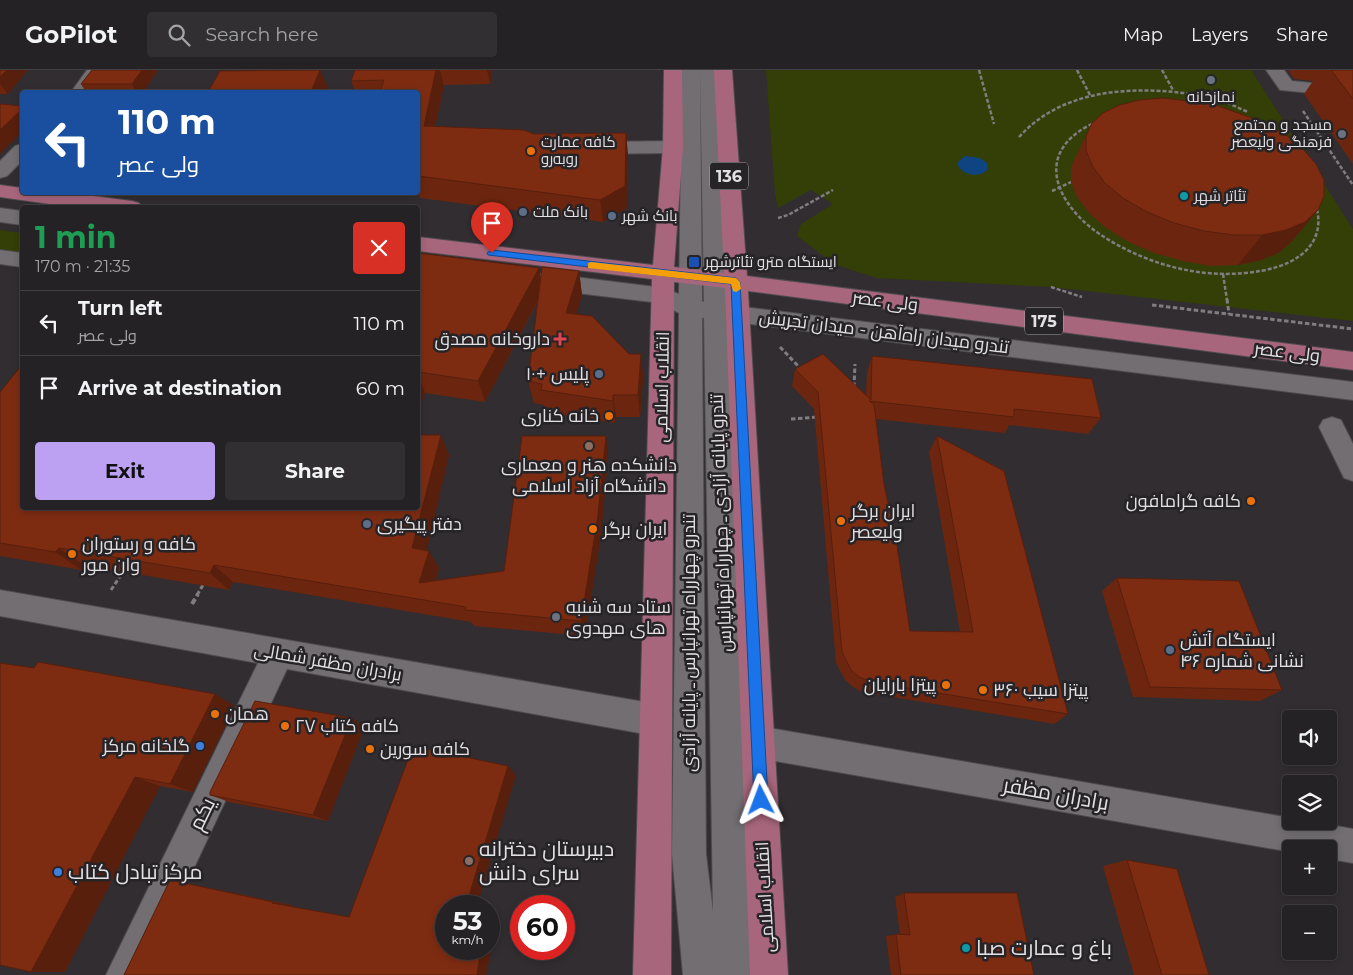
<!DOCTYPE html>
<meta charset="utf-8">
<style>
:root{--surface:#252225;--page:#312f32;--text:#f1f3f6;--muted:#a3a4a7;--line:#423f42;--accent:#bca0f2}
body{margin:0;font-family:Montserrat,Cairo,sans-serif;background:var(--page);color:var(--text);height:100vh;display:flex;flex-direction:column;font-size:19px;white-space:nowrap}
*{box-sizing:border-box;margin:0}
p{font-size:16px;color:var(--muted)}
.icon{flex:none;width:28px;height:28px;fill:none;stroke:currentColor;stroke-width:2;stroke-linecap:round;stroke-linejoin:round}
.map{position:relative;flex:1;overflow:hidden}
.drawer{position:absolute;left:20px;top:135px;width:400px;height:305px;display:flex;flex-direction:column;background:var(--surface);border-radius:5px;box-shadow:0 2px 8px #0003,0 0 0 1px var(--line)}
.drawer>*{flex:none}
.banner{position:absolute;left:20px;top:20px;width:400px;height:105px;border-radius:5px;box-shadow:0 2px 8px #0003,0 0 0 1px var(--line);background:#1a4fa0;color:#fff;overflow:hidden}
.buttons{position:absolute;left:1282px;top:640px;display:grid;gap:10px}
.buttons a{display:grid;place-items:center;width:55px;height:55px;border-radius:5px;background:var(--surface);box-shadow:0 2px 8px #0003,0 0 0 1px var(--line);font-size:25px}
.speed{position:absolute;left:435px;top:825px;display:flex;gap:10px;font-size:25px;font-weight:700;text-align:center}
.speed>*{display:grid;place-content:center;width:65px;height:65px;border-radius:50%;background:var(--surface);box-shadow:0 2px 8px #0003,0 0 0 1px var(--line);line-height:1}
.speed small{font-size:12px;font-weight:400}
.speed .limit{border:8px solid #d22;background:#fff;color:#111}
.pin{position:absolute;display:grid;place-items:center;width:42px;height:42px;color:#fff;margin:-51px -21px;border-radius:50% 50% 50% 0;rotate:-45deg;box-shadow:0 0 5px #0007}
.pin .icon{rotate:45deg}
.me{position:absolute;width:55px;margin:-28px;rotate:357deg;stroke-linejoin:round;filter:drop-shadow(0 0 4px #0008)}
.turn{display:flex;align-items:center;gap:18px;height:105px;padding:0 15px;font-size:22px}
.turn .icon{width:65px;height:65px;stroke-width:2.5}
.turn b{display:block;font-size:35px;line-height:42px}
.round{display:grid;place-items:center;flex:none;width:52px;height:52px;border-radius:5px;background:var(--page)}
.overview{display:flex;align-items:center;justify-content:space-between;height:85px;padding:0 15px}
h1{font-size:30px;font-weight:700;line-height:38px;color:#1e9e55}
.cta{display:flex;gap:10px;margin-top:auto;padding:10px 15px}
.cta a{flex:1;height:58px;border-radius:5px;background:var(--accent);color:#111;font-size:20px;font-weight:700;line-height:58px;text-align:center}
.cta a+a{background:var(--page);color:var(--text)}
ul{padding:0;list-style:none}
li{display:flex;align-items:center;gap:15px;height:65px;padding:0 15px;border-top:1px solid var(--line)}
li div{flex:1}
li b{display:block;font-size:19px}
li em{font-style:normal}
header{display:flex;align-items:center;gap:30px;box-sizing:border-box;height:70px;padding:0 25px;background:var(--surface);border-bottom:1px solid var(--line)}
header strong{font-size:24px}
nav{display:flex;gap:28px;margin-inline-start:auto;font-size:18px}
.search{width:350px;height:45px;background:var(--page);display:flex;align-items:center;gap:12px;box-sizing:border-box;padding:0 18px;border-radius:5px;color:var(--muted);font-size:19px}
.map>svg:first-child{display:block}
.green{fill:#343f07}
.water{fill:#0f4483}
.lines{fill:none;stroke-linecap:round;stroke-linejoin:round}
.minor-casing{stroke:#4e4b4e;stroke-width:2}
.major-casing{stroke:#4e4b4e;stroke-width:2}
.path-far2{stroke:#807d80;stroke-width:2.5;stroke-dasharray:4 2;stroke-linecap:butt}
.path-far1{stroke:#807d80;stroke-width:3;stroke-dasharray:4.5 2.5;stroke-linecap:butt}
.path{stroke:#807d80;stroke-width:4;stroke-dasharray:6 3;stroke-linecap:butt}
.minor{fill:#726e72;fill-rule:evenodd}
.major{fill:#a7667b;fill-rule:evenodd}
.wall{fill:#6c260f}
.shaded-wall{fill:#581f0d}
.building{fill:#7d2c12;stroke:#581f0d}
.route{fill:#1a73e8;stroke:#114b97}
.slow{fill:#f59e0b}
.worship-dot{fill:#6b7280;stroke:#272427;stroke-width:2}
.food-dot{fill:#e8710a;stroke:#272427;stroke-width:2}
.culture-dot{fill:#0f9aa8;stroke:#272427;stroke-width:2}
.service-dot{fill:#5c6f8a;stroke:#272427;stroke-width:2}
.transit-dot{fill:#1a4fb4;stroke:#272427;stroke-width:2}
.health-dot{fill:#e0444e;stroke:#272427;stroke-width:2}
.education-dot{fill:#8d6e63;stroke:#272427;stroke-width:2}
.shop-dot{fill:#3f7fe0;stroke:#272427;stroke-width:2}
.labels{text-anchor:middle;stroke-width:5;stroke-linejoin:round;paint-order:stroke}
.far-poi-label{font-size:15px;fill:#e3e0e3;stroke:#272427;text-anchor:start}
.shield{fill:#272427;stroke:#aba8ab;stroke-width:1}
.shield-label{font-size:16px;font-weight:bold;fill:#e3e0e3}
.street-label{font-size:18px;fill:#e3e0e3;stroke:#272427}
.poi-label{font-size:18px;fill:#e3e0e3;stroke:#272427;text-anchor:start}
.near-street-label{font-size:21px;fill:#e3e0e3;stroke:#272427}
.near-poi-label{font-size:21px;fill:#e3e0e3;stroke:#272427;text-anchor:start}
</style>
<header>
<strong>GoPilot</strong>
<div class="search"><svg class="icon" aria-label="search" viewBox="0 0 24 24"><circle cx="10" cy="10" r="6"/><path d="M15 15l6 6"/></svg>Search here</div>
<nav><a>Map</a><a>Layers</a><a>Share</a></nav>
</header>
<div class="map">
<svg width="1353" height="905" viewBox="0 0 1353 905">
<rect width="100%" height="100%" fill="#312d31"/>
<!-- green -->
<path class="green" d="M766,0H1251L1353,159V251L1051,217L876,208L834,194L797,166L801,154L833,134L811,120L778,138L775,124Z
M0,160L22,163V185L0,182Z"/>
<!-- water -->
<path class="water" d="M965,86L980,88L987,93L988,99C980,109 960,105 957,93Z"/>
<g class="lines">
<defs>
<path id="minor" d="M87,0H105L89,22H71Z
M682,0H700L702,231L704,232L700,0H718L727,235L1353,312V330L727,251L743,669L747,661L758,656L1291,748V751H1310L1353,759V793L1329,789V779H1291V782L758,688L747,683L743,675L752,905H683L672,784L679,243L660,233L543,219L535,216L532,211L535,206L543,203L664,218L679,224L681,79L673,83L590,84L583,82L580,78L583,74L590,72L673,71L681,75ZM702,248H704L713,842L706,784Z
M1266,0H1284L1292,11L1353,17V27L1280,20Z
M22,74V91L7,106L0,108V91L15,76Z
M0,138L22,141V155L0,152Z
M0,180L22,183V197L0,194Z
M1332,347L1341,350L1353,374V411L1344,408L1319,357L1323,350Z
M0,520L656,634L667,639L672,650L667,661L656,666L287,599L144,905H106L258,593L0,546Z"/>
<path id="major" d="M664,0H682L683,77L674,197L724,203L714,0H732L747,206L1353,282V300L748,221L788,905H750L725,218L674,212L671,905H633L652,209L418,181V167L653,195L663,77Z
M0,115L22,118V122H62L132,131L139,133L142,138H78L0,127Z"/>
</defs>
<!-- minor casing -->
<use href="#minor" class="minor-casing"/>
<!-- major casing -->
<use href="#major" class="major-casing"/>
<!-- path-far2 -->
<path class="path-far2" d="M979,0L994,54
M1077,0L1090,25
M1162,0L1173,20
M1303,41L1353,115
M1136,46C1178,49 1222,55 1260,76C1335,118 1346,195 1244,203C1194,208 1142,192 1101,165C1059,137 1032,86 1088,56C1102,48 1120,48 1136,46Z
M1019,67C1059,23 1118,17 1175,22C1187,24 1201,23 1213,27C1225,31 1236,37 1248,42
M1052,121L1071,112
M778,148L788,145L833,120
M1223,204L1227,230
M1051,217L1082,227"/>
<!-- path-far1 -->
<path class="path-far1" d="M1227,229L1229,244
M1152,235L1353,259
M780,277L802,300
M854,317L855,294
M791,349L818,347
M111,520L123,502
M197,525L203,515"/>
<!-- path -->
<path class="path" d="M192,534L198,524"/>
<!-- minor -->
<use href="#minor" class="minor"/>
<!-- major -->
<use href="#major" class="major"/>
</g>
<!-- wall -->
<path class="wall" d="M0,0L8,24H0Z
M92,0H158L143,22H86L81,14Z
M355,0H492L490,14L444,15L435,57L534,64L626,63L628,86L627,138L603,152L420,128L418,122V22H355L351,11Z
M1288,0H1353V94L1304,24L1313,11L1294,9Z
M1092,53L1318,140L1293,170L1280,182L1261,190L1238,195L1211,196L1183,191L1154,183L1129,172L1106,158L1089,143L1077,127L1071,112V97Z
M418,183L541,207L579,201L582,225L576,244L629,284H641L643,307L640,347H616L615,353L546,342L544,335L534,333L528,311L538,231L485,332L425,323L422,331L418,330Z
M872,286L1101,348L1088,364L1009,355L1005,363L876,349L884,414L910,561L960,562L929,382L937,366L1068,644L1054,654L905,629L862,622L853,617L845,610L836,593L814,339L792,316L795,299L866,326L867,303Z
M0,322L22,438L449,385L426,481L439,498L435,511L504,501L608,386L601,464L585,566L474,556L471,552L233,512L229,520L84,495L81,500L0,486Z
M1117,508L1282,620L1260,631L1133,627L1102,521Z
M34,598L235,636L193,722L160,716L65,902H31Z
M352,648L364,658L328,751L229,732L210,725Z
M516,705L446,879L491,880L486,905H124L170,810L292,835L291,837L349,847Z
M1127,790L1209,905H1134L1103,796Z
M904,823L1034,905H891L886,866L900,864L895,827Z"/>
<!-- shaded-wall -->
<path class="shaded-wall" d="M7,0H28L8,24L0,14V7Z
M142,0H158L143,22H137L132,14Z
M320,0L328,18L327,22H311Z
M436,0H440L444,15L430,79L424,56Z
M487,0H492L490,14Z
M22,39V62L0,84V60Z
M626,63L628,86L627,138L603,152L600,130Z
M1318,140L1293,170L1280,182L1261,190L1238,195L1262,165Z
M539,198L543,220L485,332L478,311Z
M579,201L582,225L570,266L566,243Z
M641,284L643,307L640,347L638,325Z
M418,305L425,323L422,331L418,322Z
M613,325L616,347L615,353L613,331Z
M441,365L449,385L423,496L412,478Z
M606,366L608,386L601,464L585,566L581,551Z
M59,478L84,495L81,500L55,482Z
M429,481L439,498L430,529L419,513Z
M214,495L233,512L229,520L210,503Z
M215,624L235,636L193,722L170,714Z
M352,648L364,658L328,751L313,745Z
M508,696L516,705L477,836H466Z
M135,707L160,716L65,902H31Z
M273,832L292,835L291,837L272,833Z
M489,878L491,880L486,905H477L481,879Z"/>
<!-- building -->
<path class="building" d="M0,0H7L0,7Z
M92,0H142L132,14H81Z
M320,0L311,22H208L220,1Z
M355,0H436L424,56L524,60L534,64L626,63L625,116L600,130L418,106V22H380L384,10L351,11Z
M1331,0H1353V29Z
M1163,28L1213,34L1263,52L1285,64L1303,79L1316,94L1324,110V126L1318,140L1305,152L1286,160L1262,165H1234L1204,161L1174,153L1147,142L1123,128L1105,113L1093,97L1086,81V66L1092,53L1103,43L1120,35L1139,30Z
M0,34L22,36V39L0,60Z
M418,183L539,198L478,311L418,302Z
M542,197L579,201L566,243L592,246L629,284H641L638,325H613V331L541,320L542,314L528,311Z
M823,284L871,330L872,286L1092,309L1101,348L1014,339V347L869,331L874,334L884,414L896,469L910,561L973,562L937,366L1004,401L1068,644L913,619L869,611L859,607L851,600L842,582L818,322L795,299Z
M22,295V438H418V365H441L412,478L429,481L419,513L504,501L522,366H606L598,445L581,551L465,540L466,537L214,495L210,503L59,478L55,482L0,473V322Z
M1117,508L1239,511L1282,620L1150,617Z
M38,592L215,624L170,714L135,707L31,902L0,895V593L34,598Z
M255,631L352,648L313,745L210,725V722Z
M413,676L508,696L466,836H446V879H481L477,905H124L170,810L273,832L272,833L349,847Z
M1127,790L1177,799L1209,905H1162Z
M904,823H1017L1034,905H901L896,864L910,865Z"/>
<!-- route -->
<path class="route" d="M492,180L736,208L740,212L768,730L766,735L761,737L756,735L754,730L731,214L488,185L487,183Z"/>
<!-- slow -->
<path class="slow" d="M591,192L736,208L740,212L741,219L736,222L733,221L731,214L588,198V193Z"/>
<!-- markers -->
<g class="worship-dot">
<circle cx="1211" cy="10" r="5"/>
<circle cx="1342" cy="64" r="5"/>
<circle cx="556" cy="547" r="5"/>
</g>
<g class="food-dot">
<circle cx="531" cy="81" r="5"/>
<circle cx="609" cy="346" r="5"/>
<circle cx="1251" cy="431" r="5"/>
<circle cx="841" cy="451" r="5"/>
<circle cx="593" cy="459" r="5"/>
<circle cx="72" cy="484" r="5"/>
<circle cx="946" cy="615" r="5"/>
<circle cx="983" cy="620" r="5"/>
<circle cx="215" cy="644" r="5"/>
<circle cx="285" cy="656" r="5"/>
<circle cx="370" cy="679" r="5"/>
</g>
<g class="culture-dot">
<circle cx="1184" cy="126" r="5"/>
<circle cx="966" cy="878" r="5"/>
</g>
<g class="service-dot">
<circle cx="523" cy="142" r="5"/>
<circle cx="612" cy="146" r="5"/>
<circle cx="599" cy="304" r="5"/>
<circle cx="367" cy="454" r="5"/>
<circle cx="1170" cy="580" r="5"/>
</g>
<rect class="transit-dot" x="688" y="186" width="12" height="12" rx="2.5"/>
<path class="health-dot" d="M557.5 261.5h5v5h5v5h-5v5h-5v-5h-5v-5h5z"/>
<g class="education-dot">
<circle cx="589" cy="376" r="5"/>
<circle cx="469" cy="791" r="5"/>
</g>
<g class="shop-dot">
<circle cx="200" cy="676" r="5"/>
<circle cx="58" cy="802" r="5"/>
</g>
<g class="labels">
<!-- far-poi labels -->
<g class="far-poi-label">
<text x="1211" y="32" text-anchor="middle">نمازخانه</text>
<text x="1332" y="60" text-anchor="end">مسجد و مجتمع<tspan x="1332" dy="17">فرهنگی ولیعصر</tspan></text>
<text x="541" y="77">کافه عمارت<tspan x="541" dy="17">روبه‌رو</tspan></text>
<text x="1194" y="131">تئاتر شهر</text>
<text x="533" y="147">بانک ملت</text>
<text x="622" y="151">بانک شهر</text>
<text x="705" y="197">ایستگاه مترو تئاترشهر</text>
</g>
<!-- shield labels -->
<g class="shield">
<rect x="710" y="92.5" width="38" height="27" rx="4"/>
<rect x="1025" y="237.5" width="38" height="27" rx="4"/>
</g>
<g class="shield-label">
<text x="729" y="112">136</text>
<text x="1044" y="257">175</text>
</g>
<!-- street labels -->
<g class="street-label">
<text transform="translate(885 231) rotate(7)" y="6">ولی عصر</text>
<text transform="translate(884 262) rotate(7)" y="6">تندرو میدان راه‌آهن - میدان تجریش</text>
<text transform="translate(1287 282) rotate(7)" y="6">ولی عصر</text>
<text transform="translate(662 317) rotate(-89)" y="6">انقلاب اسلامی</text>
<text transform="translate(721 453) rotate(-92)" y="6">تندرو پایانه آزادی ـ چهارراه تهرانپارس</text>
<text transform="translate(689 573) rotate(-90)" y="6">تندرو چهارراه تهرانپارس ـ پایانه آزادی</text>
<text transform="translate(328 592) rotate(10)" y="6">برادران مظفر شمالی</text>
<text transform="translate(765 827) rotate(-93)" y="6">انقلاب اسلامی</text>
</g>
<!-- poi labels -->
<g class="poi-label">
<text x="550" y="275" text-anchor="end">داروخانه مصدق</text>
<text x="589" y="310" text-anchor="end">پلیس +۱۰</text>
<text x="599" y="352" text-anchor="end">خانه کناری</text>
<text x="589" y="401" text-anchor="middle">دانشکده هنر و معماری<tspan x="589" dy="21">دانشگاه آزاد اسلامی</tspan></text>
<text x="1241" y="437" text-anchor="end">کافه گرامافون</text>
<text x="851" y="447">ایران برگر<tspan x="851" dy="21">ولیعصر</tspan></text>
<text x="377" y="460">دفتر پیگیری</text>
<text x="603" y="465">ایران برگر</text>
<text x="82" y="480">کافه و رستوران<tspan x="82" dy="21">وان مور</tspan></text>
<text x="566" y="543">ستاد سه شنبه<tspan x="566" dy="21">های مهدوی</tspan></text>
<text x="1180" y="576">ایستگاه آتش<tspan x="1180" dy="21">نشانی شماره ۴۶</tspan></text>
<text x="936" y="621" text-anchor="end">پیتزا بارایان</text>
<text x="993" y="626">پیتزا سیب ۳۶۰</text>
<text x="225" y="650">همان</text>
<text x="295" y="662">کافه کتاب ٢٧</text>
<text x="190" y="682" text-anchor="end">گلخانه مرکز</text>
<text x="380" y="685">کافه سورین</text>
</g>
<!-- near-street labels -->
<g class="near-street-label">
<text transform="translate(1056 724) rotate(10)" y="7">برادران مظفر</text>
<text transform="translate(202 744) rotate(-64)" y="7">یکم</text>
</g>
<!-- near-poi labels -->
<g class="near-poi-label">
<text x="479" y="786">دبیرستان دخترانه<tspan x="479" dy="24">سرای دانش</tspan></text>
<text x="68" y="809">مرکز تبادل کتاب</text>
<text x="976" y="885">باغ و عمارت صبا</text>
</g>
</g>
</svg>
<div class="buttons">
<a><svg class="icon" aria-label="sound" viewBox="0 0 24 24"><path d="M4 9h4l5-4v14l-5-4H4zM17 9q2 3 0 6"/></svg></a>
<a><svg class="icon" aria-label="layers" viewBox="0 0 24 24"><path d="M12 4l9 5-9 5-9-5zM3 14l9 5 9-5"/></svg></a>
<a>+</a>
<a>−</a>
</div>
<div class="speed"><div>53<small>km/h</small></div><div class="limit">60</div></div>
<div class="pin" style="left:492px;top:183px;background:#d93025"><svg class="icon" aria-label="arrive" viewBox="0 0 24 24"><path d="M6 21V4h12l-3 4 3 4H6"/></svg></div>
<svg class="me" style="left:761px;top:730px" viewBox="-20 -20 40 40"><path d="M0-17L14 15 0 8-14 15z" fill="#1a73e8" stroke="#fff" stroke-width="4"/></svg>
<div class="banner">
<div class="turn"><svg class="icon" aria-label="left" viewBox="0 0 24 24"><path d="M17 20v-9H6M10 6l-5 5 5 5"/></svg><div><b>110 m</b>ولی عصر</div></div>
</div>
<section class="drawer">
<div class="overview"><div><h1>1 min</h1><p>170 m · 21:35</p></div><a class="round" style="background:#d93025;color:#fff"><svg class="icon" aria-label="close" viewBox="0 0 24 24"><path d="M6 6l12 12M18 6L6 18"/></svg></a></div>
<ul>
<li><svg class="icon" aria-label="left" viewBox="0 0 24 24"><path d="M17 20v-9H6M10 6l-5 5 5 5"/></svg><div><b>Turn left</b><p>ولی عصر</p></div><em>110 m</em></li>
<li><svg class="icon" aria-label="arrive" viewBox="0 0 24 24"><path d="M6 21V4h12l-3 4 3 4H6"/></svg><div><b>Arrive at destination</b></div><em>60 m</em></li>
</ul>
<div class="cta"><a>Exit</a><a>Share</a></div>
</section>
</div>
